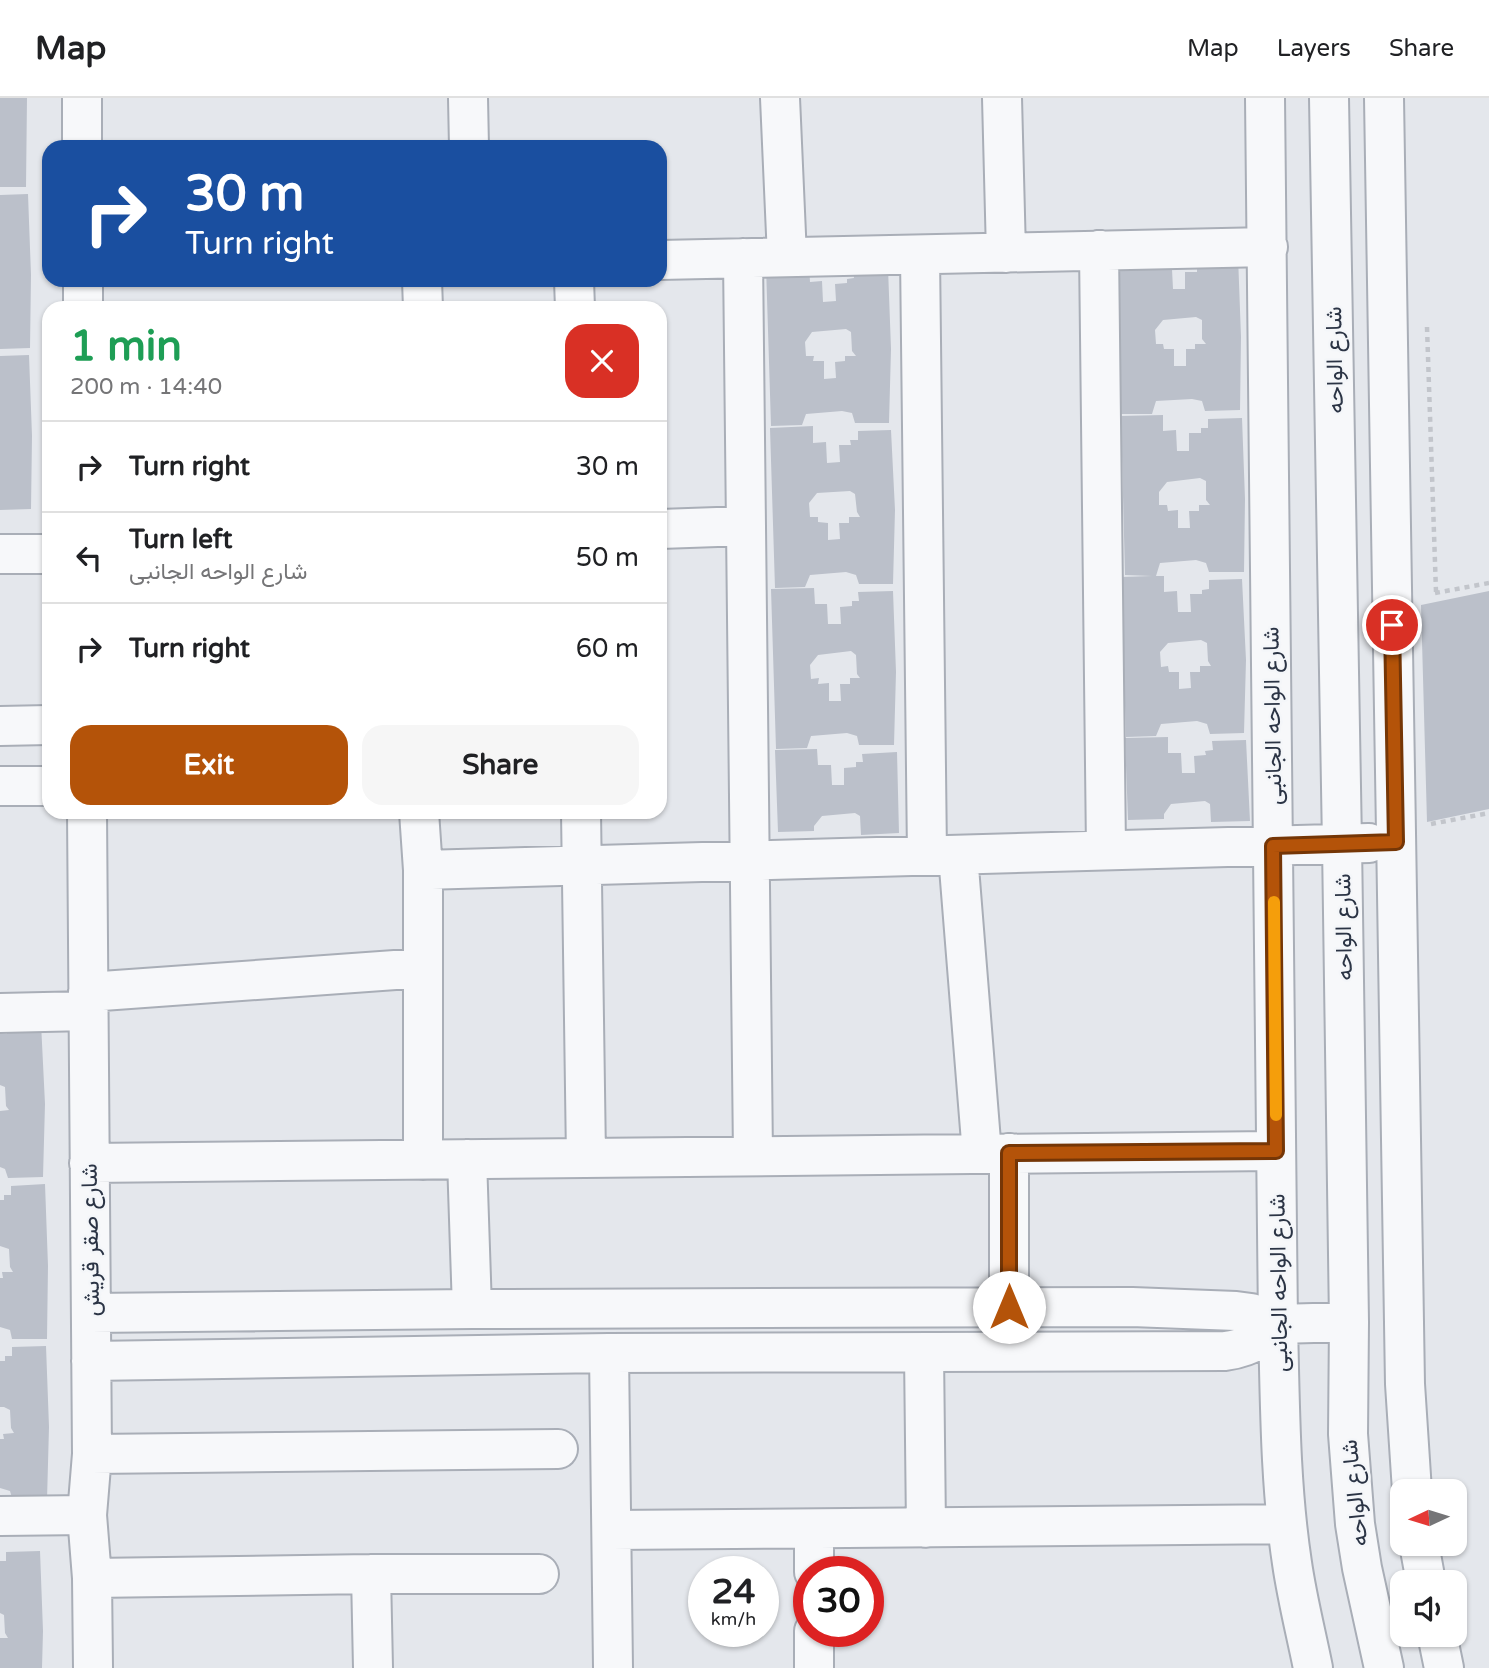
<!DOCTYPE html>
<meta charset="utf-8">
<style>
:root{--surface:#fff;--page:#f6f6f6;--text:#202124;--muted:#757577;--line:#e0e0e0;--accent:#b45309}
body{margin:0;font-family:"Varela Round",Vazirmatn,sans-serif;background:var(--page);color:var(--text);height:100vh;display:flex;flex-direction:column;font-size:26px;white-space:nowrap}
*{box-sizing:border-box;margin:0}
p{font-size:23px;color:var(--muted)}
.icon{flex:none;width:38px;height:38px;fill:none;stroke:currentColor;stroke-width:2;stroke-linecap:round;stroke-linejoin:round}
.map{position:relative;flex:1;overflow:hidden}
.sheet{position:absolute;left:42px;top:203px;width:625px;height:518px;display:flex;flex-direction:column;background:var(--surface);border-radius:21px;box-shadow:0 2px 5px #0004}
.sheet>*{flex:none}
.banner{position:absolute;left:42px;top:42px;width:625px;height:147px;border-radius:21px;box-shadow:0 2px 5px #0004;background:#1a4fa0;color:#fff;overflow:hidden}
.needle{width:46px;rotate:266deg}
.buttons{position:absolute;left:1390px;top:1381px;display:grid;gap:14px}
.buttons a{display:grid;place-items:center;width:77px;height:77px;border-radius:14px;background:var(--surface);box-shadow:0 2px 5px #0004;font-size:35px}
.speed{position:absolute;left:688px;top:1458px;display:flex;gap:14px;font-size:35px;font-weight:700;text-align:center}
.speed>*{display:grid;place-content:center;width:91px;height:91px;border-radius:50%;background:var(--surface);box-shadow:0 2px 5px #0004;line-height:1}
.speed small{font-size:18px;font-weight:400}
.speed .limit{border:10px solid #d22;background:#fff;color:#111}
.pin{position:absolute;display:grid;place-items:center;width:60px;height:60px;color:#fff;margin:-30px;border:4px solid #fff;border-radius:50%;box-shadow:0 2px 7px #0007}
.me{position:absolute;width:77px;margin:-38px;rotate:0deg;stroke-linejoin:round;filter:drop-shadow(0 0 5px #0008)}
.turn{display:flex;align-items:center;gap:24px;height:147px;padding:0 28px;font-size:32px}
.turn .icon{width:91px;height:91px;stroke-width:2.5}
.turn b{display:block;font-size:49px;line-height:60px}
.round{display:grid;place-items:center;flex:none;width:74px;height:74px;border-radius:21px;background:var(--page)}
.headline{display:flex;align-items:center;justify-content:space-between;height:119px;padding:0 28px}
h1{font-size:42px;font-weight:700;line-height:52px;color:#1e9e55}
.button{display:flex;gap:14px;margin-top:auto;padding:14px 28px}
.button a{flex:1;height:80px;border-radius:21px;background:var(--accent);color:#fff;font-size:28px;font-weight:700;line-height:80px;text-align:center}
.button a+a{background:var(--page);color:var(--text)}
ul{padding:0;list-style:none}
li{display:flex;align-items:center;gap:21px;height:91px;padding:0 28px;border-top:2px solid var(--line)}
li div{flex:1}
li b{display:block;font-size:26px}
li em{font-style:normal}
header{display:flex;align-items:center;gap:42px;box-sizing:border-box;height:98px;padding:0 35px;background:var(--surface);border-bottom:2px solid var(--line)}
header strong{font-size:33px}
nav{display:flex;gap:38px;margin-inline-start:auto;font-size:24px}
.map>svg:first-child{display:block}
.building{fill:#bbc0ca;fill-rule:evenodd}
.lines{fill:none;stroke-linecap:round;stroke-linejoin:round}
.minor-casing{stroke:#a9aeb7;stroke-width:42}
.path{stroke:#c2c5cb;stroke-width:4.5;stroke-dasharray:5 5;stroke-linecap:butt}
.minor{stroke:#f7f8fa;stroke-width:38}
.route-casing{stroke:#753606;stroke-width:18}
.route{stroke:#b45309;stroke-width:12}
.slow{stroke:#f59e0b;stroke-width:12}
.labels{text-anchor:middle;stroke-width:5;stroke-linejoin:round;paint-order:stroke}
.street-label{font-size:23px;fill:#2b3445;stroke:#f4f6f9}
</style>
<header>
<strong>Map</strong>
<nav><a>Map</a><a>Layers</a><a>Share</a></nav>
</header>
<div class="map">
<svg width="1489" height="1570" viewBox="0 0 1489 1570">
<rect width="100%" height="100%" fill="#e4e7ec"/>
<!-- building -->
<path class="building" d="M0,0H27L26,89H0Z
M28,96L31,177L30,250L0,251V97Z
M1159,155V171H1172L1173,191H1185V174H1197V169L1238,158L1241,239L1240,312L1205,313L1202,303L1192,301L1156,303L1152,316H1121L1116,157ZM1196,219L1202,222V241L1206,246H1195V251H1186V268H1174V251H1164L1163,246H1156L1155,232L1163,222Z
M809,167L810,184L822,183L823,204L836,203L835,186L847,185V181L854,180L853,172L888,170L891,251L889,325H855L852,315L842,313L806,316L802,327L771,328L766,168ZM846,231L851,234L852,253L856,258H845V263L835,264L836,280L824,281V263H813L814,258H806L805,244L812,234Z
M29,257L32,338L31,411L0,412V258Z
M1163,317V333L1176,332L1177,353H1189V335H1201V330H1208V321L1242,320L1245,401L1244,474H1209L1206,465L1196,462L1160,465L1156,478H1164V494L1177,493L1178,514H1191L1190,496H1202V492L1209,491V482L1242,481L1246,562L1244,635L1210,636L1207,626L1197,623L1161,626L1156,638L1126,639L1121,479L1152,478L1125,477L1121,318ZM1200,380L1206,383V402L1210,407H1199V413H1189L1190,430H1178V412L1168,413L1167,407H1159V394L1167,384ZM1201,542L1207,545L1208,563L1211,568H1200V574H1190L1191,590L1179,591V574H1169L1168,568L1161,569L1160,554L1168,545Z
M813,328V345L826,344L827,365L840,364L839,347H851L850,342H858V333L891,332L895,412L893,486H859L856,477L846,474L810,477L805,489L775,490L770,330ZM850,393L855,396L857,414L860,419H849V425H839L840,441L828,442V425L818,424V419H810L809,405L817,395Z
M814,490L815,506H827L828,526H841L840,509L852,508V503H859L858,494L893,493L896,574L894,647H859L857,638L847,635L811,638L807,650L776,651L771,491ZM851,553L856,557L857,576L860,580H850V586H840L841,603H829V585L818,586L819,580L811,581L810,567L818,557Z
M1489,493V711L1427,724L1421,507Z
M1168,639V655H1181L1182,675H1195L1194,658L1206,657L1205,653L1213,652L1212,643L1246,642L1250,723L1211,724L1210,706L1205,703L1171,706L1164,716V721L1128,722L1125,640Z
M817,651L818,667H831L832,687H844V670L856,669V664H863L862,656L897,654L899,735L861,737L860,718L855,715L822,718L814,728V733L778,734L775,652Z
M41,925L45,1006L43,1079L8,1080L5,1071L0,1069V1013L9,1012L6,1008L5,989L0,987V936H7V927Z
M45,1086L48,1168L47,1241H12L10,1232L0,1229V1180H3L2,1174H13L10,1169L9,1151L0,1148V1102H4V1097H11V1088Z
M46,1248L49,1329L47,1402L13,1403L10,1393L0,1390V1341H4L3,1336L14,1335L11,1330L10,1312L4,1309H0V1263H5V1258H12V1249Z
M40,1453L43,1533L42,1570H0V1540H8L5,1535L4,1517L0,1515V1463H6V1454Z"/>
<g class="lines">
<defs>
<path id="minor" d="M82,0V49
M468,0L469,49
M780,0L787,159
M1002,0L1006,155
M1265,0L1278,1226C1280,1306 1280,1386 1292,1465C1297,1500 1306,1535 1313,1570
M1329,0L1342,746L1349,1224L1348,1336L1355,1426L1362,1470L1384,1570
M1384,0L1405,1286L1412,1393
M1099,152L1106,752
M920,157L927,757
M743,160L753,1058
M660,162L1268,149
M83,182V210
M422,182L423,210
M574,182L575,210
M660,431L746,428
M0,456H49
M0,628L49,627
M0,688H49
M87,714L92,1356L87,1417L92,1480L93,1570
M419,714L423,772V1062
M581,714L586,1060
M958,757L982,1056
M423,772L1369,745
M88,894L423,870
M0,915L88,913
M467,1061L472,1211
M89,1065L1276,1053
M1009,1209V1055
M91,1215L472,1211L1132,1209L1236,1213L1251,1215L1265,1219L1278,1226L1349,1224
M924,1254L926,1430
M609,1255L613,1570
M91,1263L609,1255L1225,1253C1247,1250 1263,1242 1278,1226
M92,1356L558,1351
M0,1418L87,1417
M814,1431V1474
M612,1432L1287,1426
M1419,1446L1426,1484
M371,1476L373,1570
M92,1480L371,1476H539
M814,1533V1570
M1437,1536L1444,1570"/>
</defs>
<!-- minor casing -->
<use href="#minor" class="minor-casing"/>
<!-- path -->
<path class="path" d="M1427,229L1436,494
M1435,495L1489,485
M1431,726L1489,715"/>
<!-- minor -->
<use href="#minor" class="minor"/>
</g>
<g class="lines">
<defs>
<path id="route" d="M1009,1209V1055L1276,1053L1273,748L1396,744L1392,527"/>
</defs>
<!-- route casing -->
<use href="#route" class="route-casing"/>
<!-- route -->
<use href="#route" class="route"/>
<!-- slow -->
<path class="slow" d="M1274,804L1276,1017"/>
</g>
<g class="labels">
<!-- street labels -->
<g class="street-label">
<text transform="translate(1334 262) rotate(-91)" y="8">شارع الواحه</text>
<text transform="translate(1272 618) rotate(-91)" y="8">شارع الواحه الجانبى</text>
<text transform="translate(1343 829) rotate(-91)" y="8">شارع الواحه</text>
<text transform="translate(90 1142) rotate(-91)" y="8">شارع صقر قريش</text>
<text transform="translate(1278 1185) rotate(-91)" y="8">شارع الواحه الجانبى</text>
<text transform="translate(1354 1395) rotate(-96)" y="8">شارع الواحه</text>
</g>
</g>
</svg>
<div class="buttons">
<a><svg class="needle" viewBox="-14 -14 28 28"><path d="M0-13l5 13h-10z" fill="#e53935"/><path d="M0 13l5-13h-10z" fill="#757577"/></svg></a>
<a><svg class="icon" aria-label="sound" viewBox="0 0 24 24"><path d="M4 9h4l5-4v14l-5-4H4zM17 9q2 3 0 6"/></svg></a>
</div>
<div class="speed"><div>24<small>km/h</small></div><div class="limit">30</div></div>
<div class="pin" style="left:1392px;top:527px;background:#d93025"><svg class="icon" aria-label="arrive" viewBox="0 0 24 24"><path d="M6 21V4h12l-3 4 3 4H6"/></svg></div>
<svg class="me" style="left:1009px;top:1209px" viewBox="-20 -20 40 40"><circle r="19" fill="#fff"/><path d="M0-13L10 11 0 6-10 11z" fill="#b45309"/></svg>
<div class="banner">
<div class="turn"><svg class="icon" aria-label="right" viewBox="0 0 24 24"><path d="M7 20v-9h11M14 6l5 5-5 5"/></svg><div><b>30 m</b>Turn right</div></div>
</div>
<section class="sheet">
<div class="headline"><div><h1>1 min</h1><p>200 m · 14:40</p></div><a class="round" style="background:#d93025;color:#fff"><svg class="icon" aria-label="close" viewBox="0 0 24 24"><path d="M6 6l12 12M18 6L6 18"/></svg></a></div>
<ul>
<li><svg class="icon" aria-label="right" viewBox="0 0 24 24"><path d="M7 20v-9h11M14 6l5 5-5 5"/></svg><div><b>Turn right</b></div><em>30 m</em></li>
<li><svg class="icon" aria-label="left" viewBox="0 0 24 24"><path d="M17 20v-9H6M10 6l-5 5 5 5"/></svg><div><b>Turn left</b><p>شارع الواحه الجانبى</p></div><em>50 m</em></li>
<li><svg class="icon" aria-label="right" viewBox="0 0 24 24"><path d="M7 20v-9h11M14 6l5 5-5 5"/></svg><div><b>Turn right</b></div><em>60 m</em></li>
</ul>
<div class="button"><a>Exit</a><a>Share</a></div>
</section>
</div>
